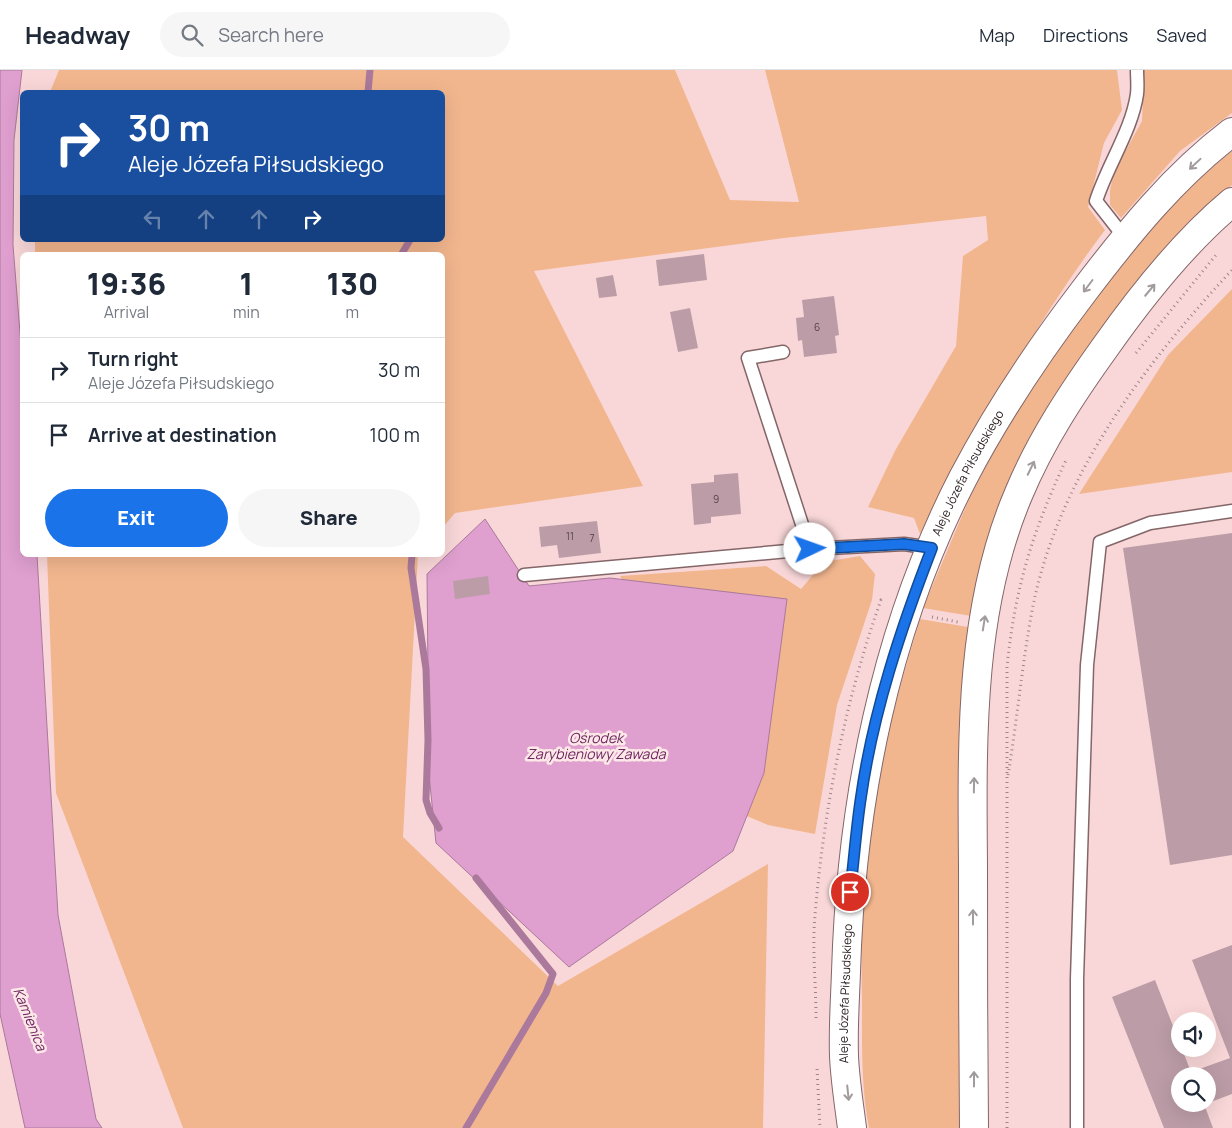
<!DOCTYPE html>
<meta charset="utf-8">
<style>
:root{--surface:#fff;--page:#f6f6f7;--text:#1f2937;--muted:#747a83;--line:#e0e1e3;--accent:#1a73e8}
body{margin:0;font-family:Manrope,sans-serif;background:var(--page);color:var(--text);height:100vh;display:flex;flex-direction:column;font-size:19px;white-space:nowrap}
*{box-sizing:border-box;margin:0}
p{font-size:16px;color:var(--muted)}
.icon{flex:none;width:28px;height:28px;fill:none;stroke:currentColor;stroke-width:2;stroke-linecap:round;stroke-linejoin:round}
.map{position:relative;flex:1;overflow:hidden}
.sheet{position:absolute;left:20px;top:182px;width:425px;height:305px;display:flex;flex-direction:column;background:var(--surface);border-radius:8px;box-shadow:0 5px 20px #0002}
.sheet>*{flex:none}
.top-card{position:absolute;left:20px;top:20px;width:425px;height:152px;border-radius:8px;box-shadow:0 5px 20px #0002;background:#1a4fa0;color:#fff;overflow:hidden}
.buttons{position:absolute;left:1171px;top:942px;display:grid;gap:10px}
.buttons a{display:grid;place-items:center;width:45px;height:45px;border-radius:50%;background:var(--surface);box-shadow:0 5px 20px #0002;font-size:25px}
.pin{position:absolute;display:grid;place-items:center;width:42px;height:42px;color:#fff;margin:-21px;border:2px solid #fff;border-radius:50%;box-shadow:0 1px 5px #0007}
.me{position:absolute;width:55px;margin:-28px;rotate:87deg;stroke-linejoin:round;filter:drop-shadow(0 0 4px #0008)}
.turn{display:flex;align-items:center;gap:18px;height:105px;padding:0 25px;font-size:22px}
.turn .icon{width:65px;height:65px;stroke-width:2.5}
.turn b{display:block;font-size:35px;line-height:42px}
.lanes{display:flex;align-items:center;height:48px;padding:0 25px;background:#0003;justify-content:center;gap:25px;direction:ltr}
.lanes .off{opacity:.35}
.eta{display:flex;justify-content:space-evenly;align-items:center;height:85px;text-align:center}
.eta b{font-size:30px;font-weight:800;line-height:35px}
.action{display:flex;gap:10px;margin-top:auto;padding:10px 25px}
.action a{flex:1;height:58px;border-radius:30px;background:var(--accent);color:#fff;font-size:20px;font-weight:800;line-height:58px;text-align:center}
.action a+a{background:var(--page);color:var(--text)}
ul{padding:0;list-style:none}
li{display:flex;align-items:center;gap:15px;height:65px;padding:0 25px;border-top:1px solid var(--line)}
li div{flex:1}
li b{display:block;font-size:19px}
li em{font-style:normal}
header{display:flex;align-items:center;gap:30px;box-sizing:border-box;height:70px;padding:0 25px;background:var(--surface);border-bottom:1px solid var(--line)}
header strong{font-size:24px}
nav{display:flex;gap:28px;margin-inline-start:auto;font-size:18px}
.search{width:350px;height:45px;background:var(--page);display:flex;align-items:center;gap:12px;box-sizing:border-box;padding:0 18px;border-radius:28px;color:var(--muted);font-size:19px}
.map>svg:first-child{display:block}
.green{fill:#f2b68e}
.water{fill:#df9fcf;stroke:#aa799b}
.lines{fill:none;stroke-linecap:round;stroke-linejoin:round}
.stream{stroke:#aa799b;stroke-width:7}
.building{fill:#bc9da7}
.service-casing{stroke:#846668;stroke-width:15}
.primary-casing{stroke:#846668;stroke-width:30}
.path{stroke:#9d8586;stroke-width:3;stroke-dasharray:1 4;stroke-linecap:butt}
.service{stroke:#fff;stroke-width:12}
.primary{stroke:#fff;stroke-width:28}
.oneway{stroke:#a19b9c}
.route-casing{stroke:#114b97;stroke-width:12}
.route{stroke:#1a73e8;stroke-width:9}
.labels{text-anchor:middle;stroke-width:5;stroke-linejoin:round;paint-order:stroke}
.number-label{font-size:10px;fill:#524043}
.street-label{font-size:12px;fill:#2e2122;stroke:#fde8e8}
.water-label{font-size:14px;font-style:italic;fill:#6e2460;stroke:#fde8e8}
</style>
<header>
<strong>Headway</strong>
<div class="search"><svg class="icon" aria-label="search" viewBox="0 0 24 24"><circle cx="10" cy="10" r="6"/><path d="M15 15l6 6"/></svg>Search here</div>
<nav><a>Map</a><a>Directions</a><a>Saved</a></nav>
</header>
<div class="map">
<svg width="1232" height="1058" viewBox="0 0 1232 1058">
<rect width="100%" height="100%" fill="#f9d7d8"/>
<!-- green -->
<path class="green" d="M59,0H675L730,130L799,132L765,0H1117L1122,40L1104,73L1088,137L1105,160C1033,255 978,361 920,464L914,448L868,437L896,379L956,276L963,186L988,170L986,146L784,168L534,201L643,416L455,443L443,457L442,185H35V170H442V22H50Z
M1144,0H1232V43L1180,81L1121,148L1110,135V120L1114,102L1142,51Z
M1232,81V115C1206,138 1183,166 1160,193C1143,212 1126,230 1109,250C1040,334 987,437 971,546L923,538L969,429L1000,369L1049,292L1091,232L1138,174L1191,115Z
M1232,219V402L1079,424L1168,285Z
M47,485H418L403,767L558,916L768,794L763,1058H183L56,723Z
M860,486L875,504L872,530L837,635L815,764L768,755L725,737L652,561L620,506L766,496L801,519L824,492Z
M920,549L968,557L962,619L960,705L961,1058H869C861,1017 862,975 862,933C861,869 861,804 872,740C883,675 901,612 920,549Z"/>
<!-- water -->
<path class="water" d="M0,0H22L14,70L13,175L22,288V485H37L58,845L96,1049L102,1058H25L0,944Z
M485,449L529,516L610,508L787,529L764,703L733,781L569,897L436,773L429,705L427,504Z"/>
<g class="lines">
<!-- stream -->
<path class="stream" d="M368,22L370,0
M401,185L410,170
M412,485L411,498L426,599L428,670L426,730L430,743L439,758
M466,1058L546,923L553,904L476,808"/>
</g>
<!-- building -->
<path class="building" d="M704,184L707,210L659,216L656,190Z
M613,205L617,226L599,228L596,208Z
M834,226L839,265L835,266L837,283L804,287L802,270L798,271L796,248L804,247L802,230Z
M690,238L698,278L678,282L670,242Z
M738,403L741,444L711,447V453L694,455L691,414L714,412V405Z
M597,451L601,483L559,488L557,475L541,477L539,457Z
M1232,463V785L1170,795L1123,478Z
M488,506L490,524L455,529L453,511Z
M1232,875V1024L1208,1033V1006H1180V1034H1204L1213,1058H1164L1112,927L1155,910L1191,1002L1230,988L1192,890Z"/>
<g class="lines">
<defs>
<path id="service" d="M1125,168L1096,131C1107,96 1132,60 1137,24C1138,16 1137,8 1137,0
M783,282L748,288L810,479
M524,505L810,479L904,474L932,478
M1077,1058V909L1087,595L1100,472L1150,453L1232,441"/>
<g id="primary">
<path id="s1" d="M852,1058C849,1034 845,1010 844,986C843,958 845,930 846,902C851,733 885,559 963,408C998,341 1039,280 1084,221C1128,163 1174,106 1232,62"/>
<path d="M974,1058C973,971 973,883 973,796C972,672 969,539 1019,423C1041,370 1073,322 1106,276C1142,225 1184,172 1232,132"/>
</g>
</defs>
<!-- service casing -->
<use href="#service" class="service-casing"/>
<!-- primary casing -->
<use href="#primary" class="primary-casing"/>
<!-- path -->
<path class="path" d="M1136,283L1216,185
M932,547L958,552
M1008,705C1017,651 1022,595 1032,541C1057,409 1143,296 1232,200
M816,948C816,914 812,879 815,845C824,738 845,631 881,530L884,532
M817,999L820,1058
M1007,1058V597C1015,517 1033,460 1067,388"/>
<!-- service -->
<use href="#service" class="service"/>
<!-- primary -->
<use href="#primary" class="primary"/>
</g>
<!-- one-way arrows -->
<defs><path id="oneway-shaft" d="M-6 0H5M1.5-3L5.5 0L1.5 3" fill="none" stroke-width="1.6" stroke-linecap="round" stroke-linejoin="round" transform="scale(1.25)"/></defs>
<g class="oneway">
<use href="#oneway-shaft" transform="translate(1195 94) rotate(137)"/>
<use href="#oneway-shaft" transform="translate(1088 216) rotate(127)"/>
<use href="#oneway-shaft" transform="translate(1150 220) rotate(-50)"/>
<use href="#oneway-shaft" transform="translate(1031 398) rotate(-64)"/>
<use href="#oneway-shaft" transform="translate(984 553) rotate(-81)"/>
<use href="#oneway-shaft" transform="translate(974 715) rotate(-89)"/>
<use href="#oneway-shaft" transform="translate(973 847) rotate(-90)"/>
<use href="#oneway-shaft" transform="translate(974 1009) rotate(-90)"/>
<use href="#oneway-shaft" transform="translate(848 1023) rotate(84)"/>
</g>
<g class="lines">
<defs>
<path id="route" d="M810,479L904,474L932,478C901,558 873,642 861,727C856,759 854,791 850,822"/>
</defs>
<!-- route casing -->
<use href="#route" class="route-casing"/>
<!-- route -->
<use href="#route" class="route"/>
</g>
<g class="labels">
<!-- number labels -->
<g class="number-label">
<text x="817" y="261">6</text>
<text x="716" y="433">9</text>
<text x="570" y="470">11</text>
<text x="592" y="472">7</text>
</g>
<!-- street labels -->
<g class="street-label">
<text dy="4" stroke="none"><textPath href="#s1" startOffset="675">Aleje Józefa Piłsudskiego</textPath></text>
<text dy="4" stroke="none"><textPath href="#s1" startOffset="135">Aleje Józefa Piłsudskiego</textPath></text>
</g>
<!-- water labels -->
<g class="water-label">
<text x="596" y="673">Ośrodek<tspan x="596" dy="16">Zarybieniowy Zawada</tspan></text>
<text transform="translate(30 949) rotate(68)" y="5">Kamienica</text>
</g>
</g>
</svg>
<div class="buttons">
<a><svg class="icon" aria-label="sound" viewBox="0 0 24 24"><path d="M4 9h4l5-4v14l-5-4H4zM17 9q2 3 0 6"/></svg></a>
<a><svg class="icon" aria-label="search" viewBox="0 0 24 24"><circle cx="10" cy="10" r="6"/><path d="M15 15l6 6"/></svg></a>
</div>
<div class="pin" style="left:850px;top:822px;background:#d93025"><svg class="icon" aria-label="arrive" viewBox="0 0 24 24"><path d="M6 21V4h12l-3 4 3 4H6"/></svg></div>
<svg class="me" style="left:810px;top:479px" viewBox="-20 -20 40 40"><circle r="19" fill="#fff"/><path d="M0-13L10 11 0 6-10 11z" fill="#1a73e8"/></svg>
<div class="top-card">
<div class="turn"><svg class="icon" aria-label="right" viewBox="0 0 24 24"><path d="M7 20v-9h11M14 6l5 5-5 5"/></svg><div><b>30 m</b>Aleje Józefa Piłsudskiego</div></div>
<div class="lanes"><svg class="icon off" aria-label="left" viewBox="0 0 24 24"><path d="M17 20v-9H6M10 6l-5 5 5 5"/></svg><svg class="icon off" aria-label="ahead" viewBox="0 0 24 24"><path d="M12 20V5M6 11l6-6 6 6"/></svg><svg class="icon off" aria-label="ahead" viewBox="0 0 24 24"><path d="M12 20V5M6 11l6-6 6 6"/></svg><svg class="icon" aria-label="right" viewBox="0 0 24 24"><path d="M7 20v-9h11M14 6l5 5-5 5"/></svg></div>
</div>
<section class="sheet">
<div class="eta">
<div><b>19:36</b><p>Arrival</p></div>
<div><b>1</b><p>min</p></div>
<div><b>130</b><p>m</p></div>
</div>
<ul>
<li><svg class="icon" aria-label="right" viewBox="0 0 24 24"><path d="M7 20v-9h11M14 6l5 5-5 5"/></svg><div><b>Turn right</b><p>Aleje Józefa Piłsudskiego</p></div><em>30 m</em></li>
<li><svg class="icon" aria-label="arrive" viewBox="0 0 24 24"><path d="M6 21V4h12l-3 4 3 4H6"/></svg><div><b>Arrive at destination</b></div><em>100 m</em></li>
</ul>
<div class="action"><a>Exit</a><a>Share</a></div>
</section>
</div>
